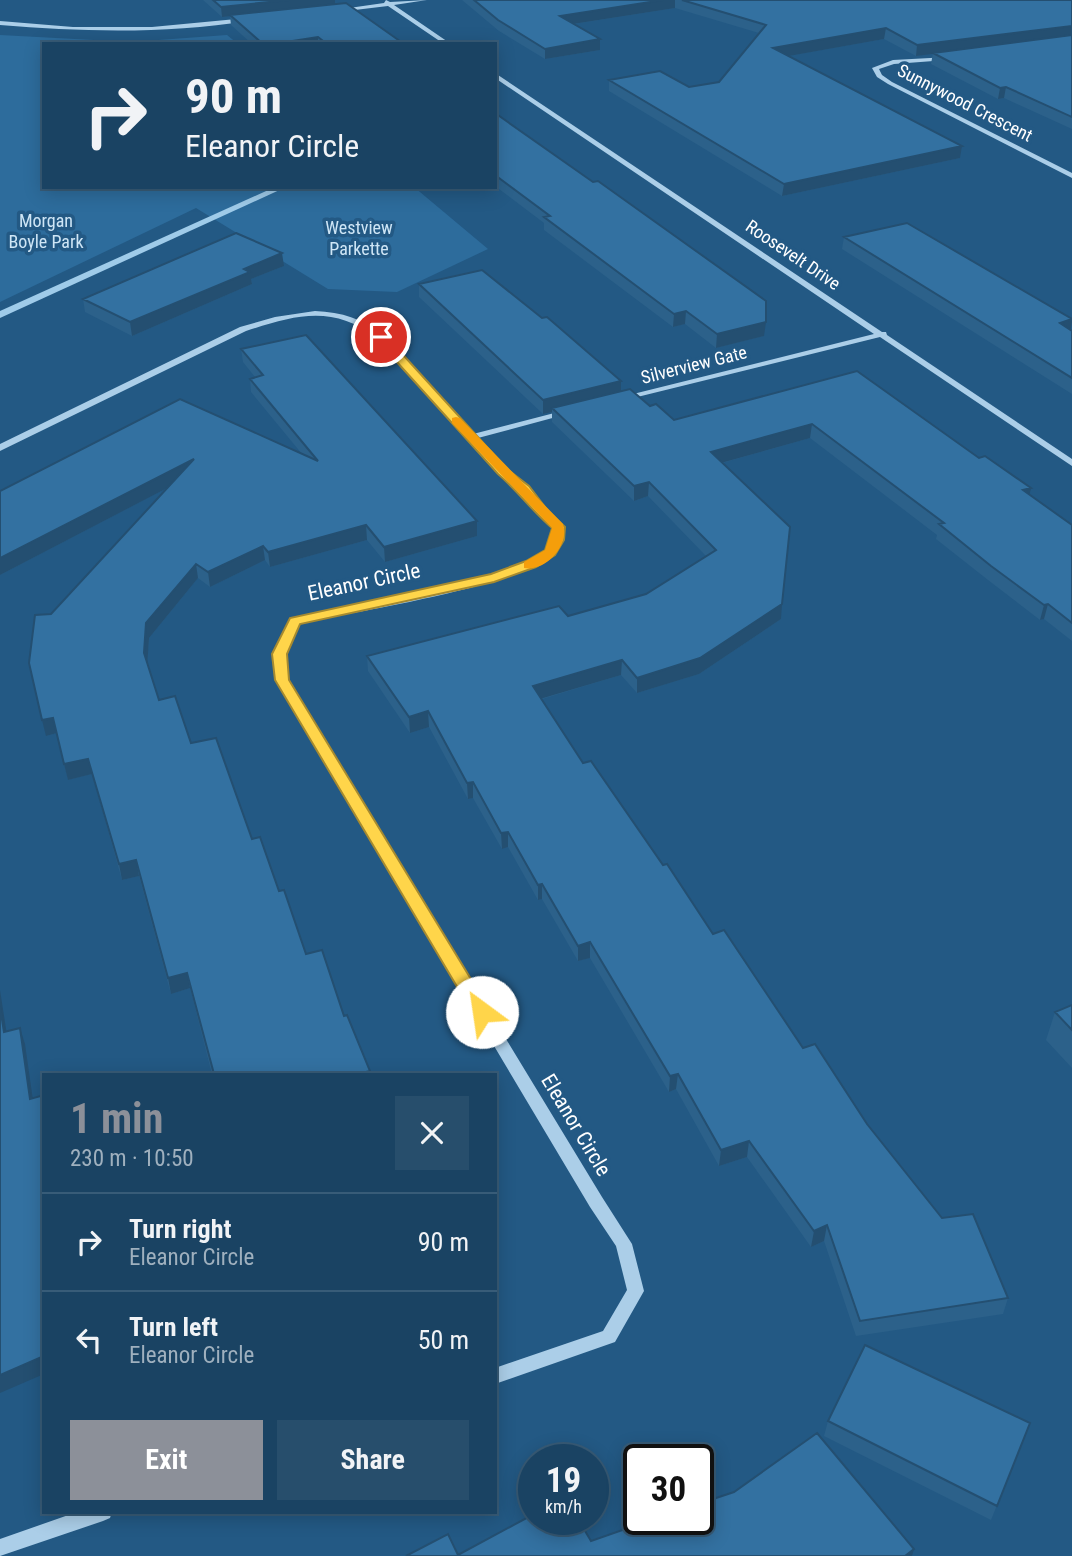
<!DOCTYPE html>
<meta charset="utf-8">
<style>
:root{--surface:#1a4363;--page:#274e6c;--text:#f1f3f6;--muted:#9fb0be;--line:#385c78;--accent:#8c9099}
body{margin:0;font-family:"Roboto Condensed",sans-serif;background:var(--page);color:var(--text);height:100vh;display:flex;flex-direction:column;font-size:26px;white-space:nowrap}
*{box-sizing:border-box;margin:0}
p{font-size:23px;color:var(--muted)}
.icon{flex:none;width:38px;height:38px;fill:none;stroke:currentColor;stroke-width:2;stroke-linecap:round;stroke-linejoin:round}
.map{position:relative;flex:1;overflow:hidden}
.sheet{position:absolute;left:42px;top:1073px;width:455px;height:441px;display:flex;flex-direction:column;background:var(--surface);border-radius:0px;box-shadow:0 4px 18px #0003,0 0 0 2px var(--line)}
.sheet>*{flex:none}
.guide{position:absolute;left:42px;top:42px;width:455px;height:147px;border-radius:0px;box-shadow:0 4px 18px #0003,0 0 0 2px var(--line);background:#1a4363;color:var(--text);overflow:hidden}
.speed{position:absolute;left:518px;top:1444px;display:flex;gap:14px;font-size:35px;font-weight:700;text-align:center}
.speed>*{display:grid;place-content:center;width:91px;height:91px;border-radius:50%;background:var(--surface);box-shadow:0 4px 18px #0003,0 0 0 2px var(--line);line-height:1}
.speed small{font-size:18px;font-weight:400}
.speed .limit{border:4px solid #111;border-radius:10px;background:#fff;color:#111}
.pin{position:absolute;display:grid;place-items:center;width:60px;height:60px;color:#fff;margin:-30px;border:4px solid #fff;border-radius:50%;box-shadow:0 2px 7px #0007}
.me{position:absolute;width:77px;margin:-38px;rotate:329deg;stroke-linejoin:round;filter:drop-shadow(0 0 5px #0008)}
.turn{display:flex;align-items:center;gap:24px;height:147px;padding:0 28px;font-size:32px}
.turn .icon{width:91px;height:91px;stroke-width:2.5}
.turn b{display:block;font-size:49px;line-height:60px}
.round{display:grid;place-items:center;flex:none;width:74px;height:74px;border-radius:0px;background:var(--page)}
.headline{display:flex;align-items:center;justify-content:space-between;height:119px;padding:0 28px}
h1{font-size:42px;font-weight:700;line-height:52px;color:var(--accent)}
.button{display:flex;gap:14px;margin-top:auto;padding:14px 28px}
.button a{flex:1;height:80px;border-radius:0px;background:var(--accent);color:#fff;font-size:28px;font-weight:700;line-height:80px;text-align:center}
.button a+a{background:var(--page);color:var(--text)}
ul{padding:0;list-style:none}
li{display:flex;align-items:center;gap:21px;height:98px;padding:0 28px;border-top:2px solid var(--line)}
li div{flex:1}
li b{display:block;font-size:26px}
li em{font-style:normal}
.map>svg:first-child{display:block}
.green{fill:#2d6c9c}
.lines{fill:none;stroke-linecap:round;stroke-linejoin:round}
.stream{fill:#9fcbe9;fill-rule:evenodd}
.minor{fill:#abcee8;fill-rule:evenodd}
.wall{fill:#2c618a}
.shaded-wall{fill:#244f71}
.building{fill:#3371a1;stroke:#244f71;stroke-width:2}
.route{fill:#ffd54a;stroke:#a68a30;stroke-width:2}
.slow{fill:#f59e0b}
.labels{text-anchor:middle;stroke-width:7;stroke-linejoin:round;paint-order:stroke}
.far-street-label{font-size:18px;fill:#fff;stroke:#235984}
.far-park-label{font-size:18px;fill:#cfe6f6;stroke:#235984}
.street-label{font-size:21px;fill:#fff;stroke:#235984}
</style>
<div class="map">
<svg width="1072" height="1556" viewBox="0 0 1072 1556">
<rect width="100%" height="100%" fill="#235984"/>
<!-- green -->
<path class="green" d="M0,35L131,42L227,35L238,44H44V187H414L488,249L397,292L328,289L196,208L0,302Z"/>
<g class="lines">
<!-- stream -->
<path class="stream" d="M275,187H286L0,318V311Z"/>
<!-- minor -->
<path class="minor" d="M386,0L390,2L427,0L394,5L451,44H444L388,6L338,12L335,10L384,3Z
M247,18L249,21C166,34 83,32 0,25V21L73,27H152Z
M949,57L947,60L894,64L879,69L882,75L892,82L1072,173V178L888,84L877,77L872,68L893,60Z
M495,73L882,332H886L887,335L1072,459V466L880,337L621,401V397L874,334L495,78Z
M315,311C342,312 363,319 384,335L473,434L566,410L571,413L478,438L564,527C563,536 562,545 556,552C528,585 349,613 299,623L285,654L288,680L602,1197L632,1244L644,1291L615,1342L495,1384V1368L603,1331L627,1290L616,1246L590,1207L276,680L273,654L291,619C338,608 524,580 549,548C553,543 553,534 554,528L500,474L378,339C333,304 296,315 246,331L0,451V444L240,327L275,317Z
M77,1512H112L110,1518L103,1521L0,1556V1539Z"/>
</g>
<!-- wall -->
<path class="wall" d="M203,0H335V4L404,44H252L231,25L230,16L222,17Z
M462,0H1072V129L1004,98L998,99L931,64L933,53L916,56L884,39L788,56L960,158L782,196L609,91V80L689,87L719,82L759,33L675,8L574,24L600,39V50L545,59L499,31Z
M495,113L764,336L716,348L685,324L673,327L544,230V223L495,186Z
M844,237L1072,322L1070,330L1072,331V394L842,249Z
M284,266L251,279L252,284L132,336L85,312L83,299Z
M419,284L621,381V391L674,420L857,371L1072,525V641L1044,619L1040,620L988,580L936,539L937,535L810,438L722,463L781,619L699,674L637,693L621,675L542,699L583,763L663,865L713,934L803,1048L867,1124L942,1218L1008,1298L1003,1314L856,1336L824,1241L811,1247L747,1157L719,1166L676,1089L669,1092L590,958L578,961L542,899L538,900L508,847L502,849L473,798L468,799L429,727L410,733L368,671L367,656L568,616L646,594L706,556L648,496L634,501L552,422V412L543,414L419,297Z
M241,349L477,536L385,562L367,540L270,567L265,560L210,587L198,578L149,638L147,663L159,700L191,743L252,839L279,891L306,954L344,1016L370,1074H212L190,988L171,994L139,876L122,880L92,774L68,780L57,733L46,736L51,614L167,488L0,575V491L302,454L251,392L250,379L255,377L243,362Z
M1072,1005V1068L1046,1040L1055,1012Z
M828,1421L1030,1423L991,1520L824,1436Z"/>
<!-- shaded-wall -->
<path class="shaded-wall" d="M289,0H335V5L222,17L221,7Z
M663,0H675V8L560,26V16Z
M1072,26V36L916,56L917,45Z
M886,28L884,39L772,59L773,48Z
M318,37V44H273Z
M600,39V50L545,59V49Z
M1006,87L1004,98L998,99L1000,88Z
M962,146L960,158L782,196L784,184Z
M282,253L284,266L251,279L252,284L132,336L130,322L244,269Z
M686,311L685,324L673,327L674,314Z
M1072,320V322L1070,333L1060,323Z
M766,322L764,336L716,348L717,334Z
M621,381V394L552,408V412L543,414V400Z
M812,424L810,438L710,466L711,452Z
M194,459L196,473L0,575V558Z
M649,482L648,496L634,501V486Z
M1031,488L1028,502L1023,490Z
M477,521V536L385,562L384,547Z
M366,525L367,540L270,567L268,552Z
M263,546L265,560L210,587L208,572Z
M196,564L198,578L149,638L147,668L144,653L146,623Z
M782,604L781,619L699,674L637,693V678Z
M1048,604L1044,619L1040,620L1044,605Z
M622,660L621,675L533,701V686Z
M428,711L429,727L410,733L409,717Z
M53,718L57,733L46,736L42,720Z
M88,759L92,774L68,780L64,764Z
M473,782V798L468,799L467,783Z
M508,832V847L502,849L501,833Z
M136,860L139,876L122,880L119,864Z
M542,884V899L538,900V885Z
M590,942V958L578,961V946Z
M187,973L190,988L171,994L168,978Z
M0,990L9,1048L4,1032L0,1007Z
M20,1028L25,1044L35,1114L30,1099Z
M370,1071V1074H358Z
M678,1074L676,1089L669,1092L670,1076Z
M749,1141L747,1157L719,1166L721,1150Z
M827,1225L824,1241L811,1247L814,1231Z
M44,1356V1374L0,1393V1375Z
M914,1549L912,1556H905Z"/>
<!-- building -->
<path class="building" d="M213,0H289L221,7Z
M474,0H663L560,16L600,39L545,49L498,20Z
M682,0H1072V26L917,45L886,28L773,48L962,146L784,184L609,80L660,71L689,87L719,82L766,25Z
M346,3L404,44H327L318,37L273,44H263L230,15Z
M1072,35V117L1006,87L1000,88L933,53Z
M495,113L593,182L598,181L766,301V322L717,334L686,311L674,314L544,217L550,216L495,175Z
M907,223L1072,319L1060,323L1072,331V378L844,237Z
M236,233L282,253L244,269L250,272L130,322L83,299Z
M482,270L542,318L547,317L621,381L543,400L419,284Z
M306,335L477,521L384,547L366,525L268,552L263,546L208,572L196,564L146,623L144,653L159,700L175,696L191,743L216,738L252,839L260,837L279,891L284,890L306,954L322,950L344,1016L347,1015L370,1071L358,1074H214L187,973L168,978L136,860L119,864L88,759L64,764L53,718L42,720L29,663L35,615L51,614L194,459L0,558V491L180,399L318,461L250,379L263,375L241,349Z
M857,371L979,458L985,456L1031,488L1023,490L1072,525V623L1048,604L1044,605L991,566L939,524L944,523L812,424L711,452L790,527L782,604L700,658L637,678L622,660L533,686L583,763L591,761L663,865L667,864L713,934L724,930L803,1048L815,1044L867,1124L942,1218L973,1214L1008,1298L860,1321L827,1225L814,1231L749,1141L721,1150L678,1074L670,1076L590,942L578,946L542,884L538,885L508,832L501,833L473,782L467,783L428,711L409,717L367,656L559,606L568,616L646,594L716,550L649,482L634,486L552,408L630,389L650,406L656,404L674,420Z
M1072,1005V1030L1055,1012Z
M0,1007L4,1032L20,1028L30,1099L44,1095V1356L0,1375Z
M865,1345L1030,1423L997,1506L828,1421Z
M817,1433L914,1549L905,1556H406L448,1534L458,1555L534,1514V1519H578L591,1541L654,1519H698V1504L734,1492Z"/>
<!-- route -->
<path class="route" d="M377,335H385L507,469L529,486L548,511L565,527L564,540L555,555L536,567L494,582L300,624L287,654L289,680L491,1012L488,1017H475L275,680L272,654L290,618L491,574L526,561L545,550L552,528C532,511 518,491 498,474L377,340Z"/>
<!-- slow -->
<path class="slow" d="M456,417L460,418L563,524C570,545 546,572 524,568V562L545,550L552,528L452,423V418Z"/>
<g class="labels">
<!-- far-street labels -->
<g class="far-street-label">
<text transform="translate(965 103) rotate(27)" y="6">Sunnywood Crescent</text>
<text transform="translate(793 255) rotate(34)" y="6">Roosevelt Drive</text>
<text transform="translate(694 365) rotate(-14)" y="6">Silverview Gate</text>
</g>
<!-- far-park labels -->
<g class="far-park-label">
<text x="46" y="227">Morgan<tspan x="46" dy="21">Boyle Park</tspan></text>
<text x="359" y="234">Westview<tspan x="359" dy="21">Parkette</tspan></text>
</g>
<!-- street labels -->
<g class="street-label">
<text transform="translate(364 582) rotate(-12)" y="7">Eleanor Circle</text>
<text transform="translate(576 1125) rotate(59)" y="7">Eleanor Circle</text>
</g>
</g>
</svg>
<div class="speed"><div>19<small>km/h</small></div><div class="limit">30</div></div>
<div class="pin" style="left:381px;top:337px;background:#d93025"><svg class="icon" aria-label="arrive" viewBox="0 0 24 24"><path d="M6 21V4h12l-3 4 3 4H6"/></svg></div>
<svg class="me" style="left:482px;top:1012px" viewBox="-20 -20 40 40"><circle r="19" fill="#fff"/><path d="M0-13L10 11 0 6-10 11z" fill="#ffd54a"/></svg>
<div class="guide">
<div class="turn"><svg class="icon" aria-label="right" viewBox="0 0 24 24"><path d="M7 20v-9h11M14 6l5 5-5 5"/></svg><div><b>90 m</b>Eleanor Circle</div></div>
</div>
<section class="sheet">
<div class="headline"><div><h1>1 min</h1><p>230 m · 10:50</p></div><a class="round"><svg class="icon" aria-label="close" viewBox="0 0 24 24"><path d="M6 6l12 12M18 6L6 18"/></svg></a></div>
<ul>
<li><svg class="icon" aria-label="right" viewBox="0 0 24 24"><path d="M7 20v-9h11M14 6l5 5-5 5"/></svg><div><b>Turn right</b><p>Eleanor Circle</p></div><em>90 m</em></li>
<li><svg class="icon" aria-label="left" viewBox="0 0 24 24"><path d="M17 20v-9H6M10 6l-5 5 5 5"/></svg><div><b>Turn left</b><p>Eleanor Circle</p></div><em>50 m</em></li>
</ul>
<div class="button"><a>Exit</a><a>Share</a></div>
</section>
</div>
